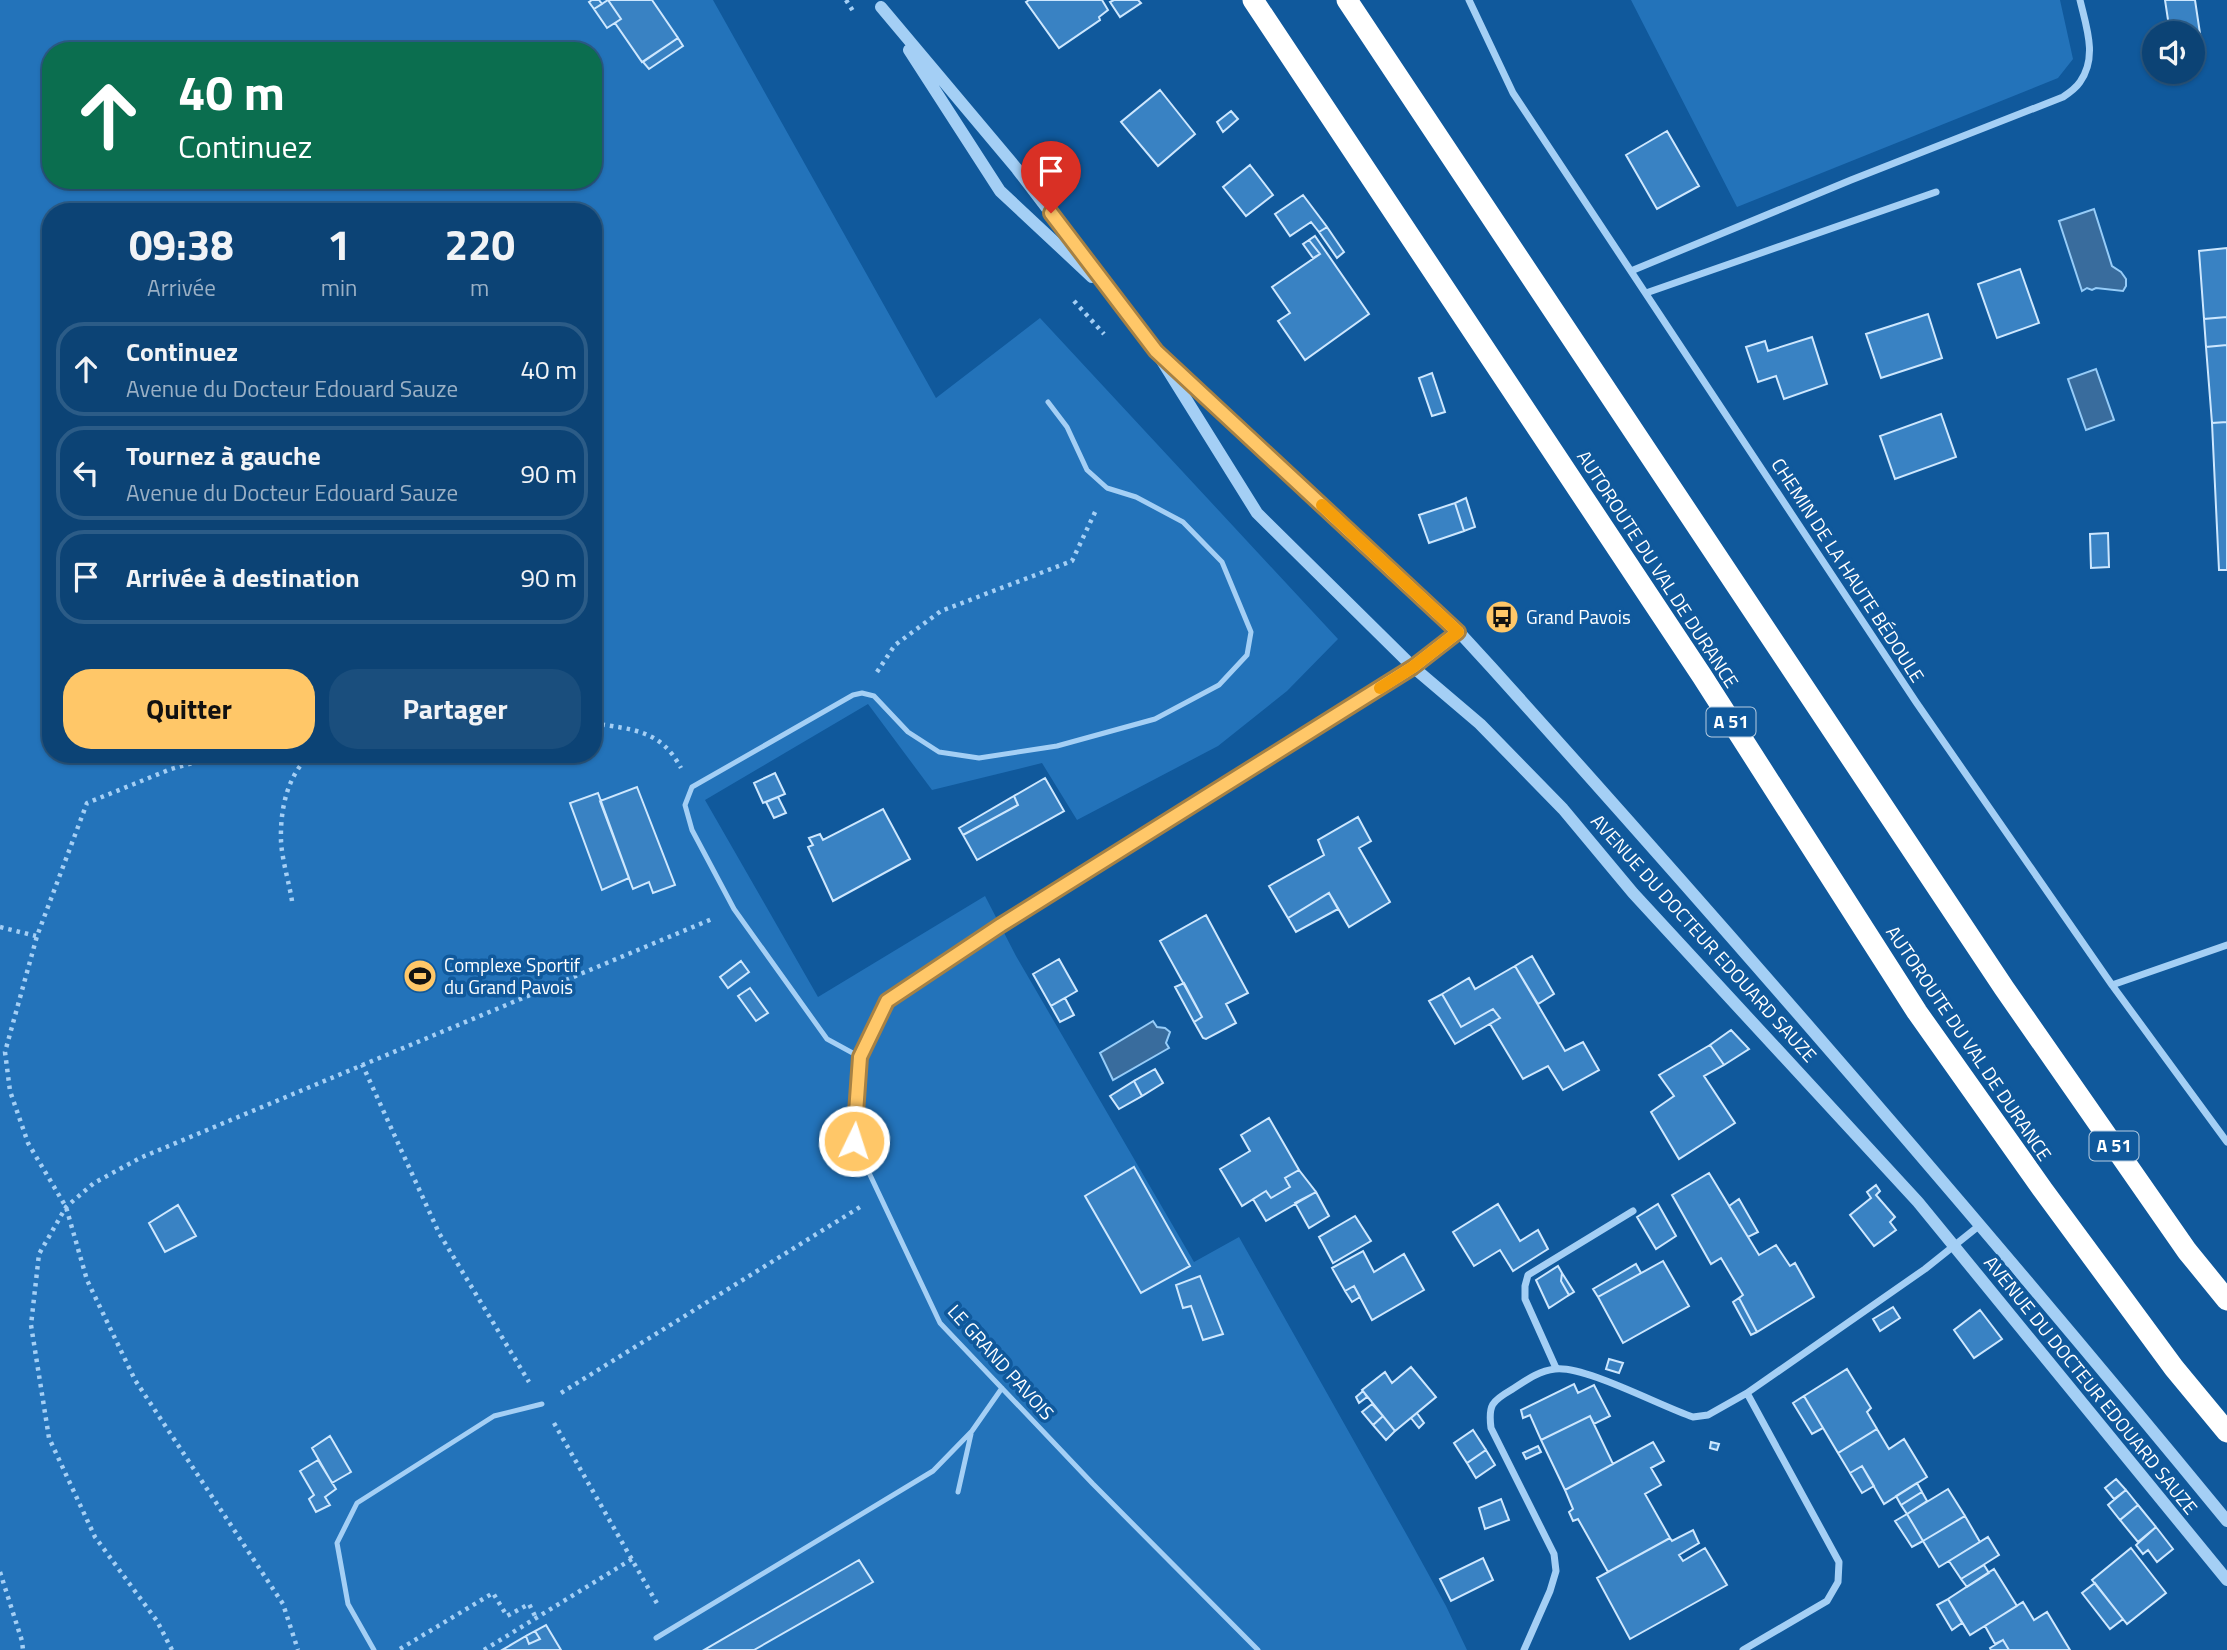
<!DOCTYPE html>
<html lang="fr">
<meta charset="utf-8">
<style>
:root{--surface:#0c4375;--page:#1a4e7d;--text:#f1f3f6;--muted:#9ab0c5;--line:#2c5c87;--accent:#ffc768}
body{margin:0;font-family:"Titillium Web",sans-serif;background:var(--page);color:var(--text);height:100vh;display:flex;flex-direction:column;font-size:26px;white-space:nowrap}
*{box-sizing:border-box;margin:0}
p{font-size:23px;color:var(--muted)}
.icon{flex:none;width:38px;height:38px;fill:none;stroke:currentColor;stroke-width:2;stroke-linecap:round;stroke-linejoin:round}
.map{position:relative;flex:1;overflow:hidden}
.panel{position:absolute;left:42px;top:203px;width:560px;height:560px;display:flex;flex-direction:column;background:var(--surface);border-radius:28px;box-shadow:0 2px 5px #0004,0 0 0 2px var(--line)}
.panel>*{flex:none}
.hud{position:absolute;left:42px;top:42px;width:560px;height:147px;border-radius:28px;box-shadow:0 2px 5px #0004,0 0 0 2px var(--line);background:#0b6e4f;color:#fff;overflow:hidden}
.buttons{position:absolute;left:2142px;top:21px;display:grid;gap:14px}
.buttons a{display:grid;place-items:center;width:63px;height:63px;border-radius:50%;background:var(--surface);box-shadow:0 2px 5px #0004,0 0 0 2px var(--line);font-size:35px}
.pin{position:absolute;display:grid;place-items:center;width:60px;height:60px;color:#fff;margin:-72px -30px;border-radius:50% 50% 50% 0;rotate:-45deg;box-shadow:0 0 7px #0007}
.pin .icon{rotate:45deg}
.me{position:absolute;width:77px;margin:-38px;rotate:4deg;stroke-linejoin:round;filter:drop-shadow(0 0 5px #0008)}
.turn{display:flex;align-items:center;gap:24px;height:147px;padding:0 21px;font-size:32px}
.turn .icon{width:91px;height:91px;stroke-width:2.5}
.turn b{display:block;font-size:49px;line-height:60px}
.eta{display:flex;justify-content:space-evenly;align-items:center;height:119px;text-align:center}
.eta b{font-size:42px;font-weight:700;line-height:49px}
.primary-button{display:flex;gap:14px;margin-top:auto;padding:14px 21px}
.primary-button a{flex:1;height:80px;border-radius:28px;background:var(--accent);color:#111;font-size:28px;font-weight:700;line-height:80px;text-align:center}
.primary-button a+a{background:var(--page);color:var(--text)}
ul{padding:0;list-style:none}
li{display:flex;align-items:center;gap:21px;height:94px;margin:0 14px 10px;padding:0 7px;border:4px solid var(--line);border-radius:28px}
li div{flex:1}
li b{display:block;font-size:26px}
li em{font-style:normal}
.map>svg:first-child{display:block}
.green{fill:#2373ba;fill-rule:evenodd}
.water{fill:#396c9d;stroke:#96ccf8;stroke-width:2}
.building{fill:#3982c3;stroke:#cde7fe;stroke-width:2}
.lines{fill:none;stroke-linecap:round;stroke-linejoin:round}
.path{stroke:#a4cff5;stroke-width:4.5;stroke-dasharray:3.5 5;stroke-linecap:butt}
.service{stroke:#a4cff5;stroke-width:5}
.minor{stroke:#a4cff5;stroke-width:7}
.tertiary{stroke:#a4cff5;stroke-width:12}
.motorway{stroke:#fff;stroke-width:21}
.route-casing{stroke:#a68144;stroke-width:18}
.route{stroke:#ffc768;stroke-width:12}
.slow{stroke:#f59e0b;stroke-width:12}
.labels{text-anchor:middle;stroke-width:7;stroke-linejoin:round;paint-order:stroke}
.shield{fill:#10599c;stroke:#b7cde1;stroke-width:2}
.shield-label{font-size:18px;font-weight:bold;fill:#fff}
.street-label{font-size:19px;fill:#fff;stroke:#10599c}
.poi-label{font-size:19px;fill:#fff;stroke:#10599c;text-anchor:start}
</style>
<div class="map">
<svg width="2227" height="1650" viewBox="0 0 2227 1650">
<rect width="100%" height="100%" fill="#10599c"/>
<!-- green -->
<path class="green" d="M0,0H713L936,398L1040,318L1338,639L1287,691L1218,746L1077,820L1042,763L932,790L868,704L705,800L818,997L985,896L1016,956L1194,1262L1239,1237L1408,1537L1446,1606L1467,1650H0ZM51,51H593V180H51ZM51,212H593V754H51Z
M1631,0H2060L2073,59L2058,78L1737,207Z"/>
<!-- water -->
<path class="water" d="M2094,209L2112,266L2121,272L2126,279V286L2123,291L2096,288L2092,290L2087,288L2082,291L2059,221Z
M2096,369L2114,420L2086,430L2068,379Z
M1153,1021L1157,1027L1165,1028L1170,1032L1166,1043L1169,1048L1113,1080L1100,1053Z"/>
<!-- building -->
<path class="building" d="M592,0H599L602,4L594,9L589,2Z
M608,0L621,19L607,28L594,9Z
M608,0H652L678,38L642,62L615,23L621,19Z
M1029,0H1102L1108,10L1099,17L1100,20L1059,48L1026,2Z
M1114,0H1138L1141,3L1120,17L1110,2Z
M2165,0H2195L2201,40L2193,41V33H2170Z
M678,38L683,46L649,69L643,62Z
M1160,90L1195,134L1158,166L1121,122Z
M1231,111L1238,119L1223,132L1217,122Z
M1667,131L1699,186L1657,209L1626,155Z
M1250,165L1273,195L1246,216L1223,187Z
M1303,195L1327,227L1319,232L1311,222L1290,236L1275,214Z
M1327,227L1344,252L1337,258L1319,232Z
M1315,236L1369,314L1305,360L1278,321L1290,313L1272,287L1320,254L1309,240Z
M1309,240L1320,254L1313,258L1303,244Z
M2227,248V317L2204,319L2199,251Z
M2020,269L2039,323L1997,338L1978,284Z
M1928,314L1942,358L1881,378L1866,334Z
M2227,317V345L2206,347L2204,319Z
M1812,337L1827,384L1784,399L1776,376L1758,382L1746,347L1765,341L1768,351Z
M2227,345V422L2212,423L2206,347Z
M1432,373L1445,412L1432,416L1419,378Z
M1941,414L1956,457L1895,479L1880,436Z
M2227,422V570H2219L2212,423Z
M1466,498L1475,527L1464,531L1455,503Z
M1455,503L1464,531L1429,543L1419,515Z
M2108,533L2109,567L2091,568L2090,534Z
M775,773L785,794L763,803L754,783Z
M1045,778L1064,811L977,860L963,835L1018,805L1014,796Z
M637,787L675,885L653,893L649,882L633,889L600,801Z
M598,793L629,878L602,890L570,803Z
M1014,796L1018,805L963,835L959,828Z
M778,797L786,813L774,818L766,802Z
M883,809L910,859L833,901L808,847L813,845L809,838L820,834L823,840Z
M1358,817L1371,841L1359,848L1390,902L1349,927L1329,893L1288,918L1269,886L1324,855L1318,840Z
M1329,893L1338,909L1296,932L1288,918Z
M1206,915L1248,993L1226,1004L1236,1023L1206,1039L1203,1038L1194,1022L1202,1017L1160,941Z
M1532,956L1554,994L1538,1004L1515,966Z
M1059,959L1077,991L1051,1006L1033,974Z
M741,961L749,972L728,988L720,977Z
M1515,966L1565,1051L1583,1042L1599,1070L1563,1090L1548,1066L1523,1079L1490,1024L1500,1018L1493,1009L1461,1027L1442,994L1469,978L1475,989Z
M1184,983L1202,1017L1194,1022L1175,987Z
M750,988L768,1013L756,1021L738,996Z
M1442,994L1461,1027L1493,1009L1500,1018L1455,1044L1429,1001Z
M1065,998L1074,1015L1060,1022L1051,1006Z
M1731,1030L1749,1049L1724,1065L1710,1045Z
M1710,1045L1724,1065L1704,1076L1735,1123L1679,1159L1651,1112L1674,1096L1659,1075Z
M1155,1069L1163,1083L1142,1096L1134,1081Z
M1134,1081L1142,1096L1119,1109L1110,1096Z
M1269,1118L1299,1170L1285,1178L1290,1187L1271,1198L1266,1191L1242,1206L1220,1169L1250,1151L1241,1135Z
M1134,1167L1190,1266L1141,1293L1085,1196Z
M1299,1170L1316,1192L1266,1221L1253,1199L1266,1191L1271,1198L1290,1187L1285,1178Z
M1709,1173L1759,1255L1776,1245L1790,1266L1795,1263L1814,1297L1757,1332L1739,1298L1743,1295L1721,1258L1711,1264L1672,1195Z
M1876,1185L1880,1191L1876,1195L1895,1217L1890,1222L1896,1230L1874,1246L1850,1215L1871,1198L1867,1192Z
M1316,1192L1329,1216L1309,1228L1295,1203Z
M1739,1199L1758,1232L1748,1237L1729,1206Z
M1498,1204L1520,1241L1538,1230L1548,1249L1513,1271L1500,1250L1474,1266L1453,1232Z
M1658,1204L1676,1236L1656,1249L1637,1217Z
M178,1205L196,1236L165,1252L149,1223Z
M1355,1216L1371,1241L1333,1263L1319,1237Z
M1363,1251L1374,1272L1404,1254L1424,1290L1372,1320L1354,1286L1345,1291L1332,1268Z
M1663,1261L1689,1306L1623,1343L1598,1297Z
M1636,1264L1641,1273L1598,1297L1593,1289Z
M1558,1266L1562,1273L1561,1281L1569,1295L1549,1308L1536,1280Z
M1562,1273L1574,1292L1569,1295L1561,1281Z
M1200,1276L1223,1334L1203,1340L1191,1306L1183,1308L1176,1285Z
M1354,1286L1360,1297L1352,1302L1345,1291Z
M1739,1298L1757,1332L1751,1335L1733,1302Z
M1893,1307L1900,1318L1880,1331L1873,1319Z
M1980,1310L2002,1339L1974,1358L1954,1330Z
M1609,1359L1623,1363L1619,1373L1606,1369Z
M1411,1367L1436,1397L1395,1431L1362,1390L1385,1372L1392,1383Z
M1847,1369L1871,1408L1867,1412L1877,1429L1838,1453L1804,1396Z
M1574,1384L1578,1393L1594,1385L1610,1416L1594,1424L1590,1416L1541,1440L1530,1415L1523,1418L1521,1410Z
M1363,1391L1367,1397L1359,1403L1356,1397Z
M1804,1396L1823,1428L1812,1434L1793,1403Z
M1372,1404L1383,1416L1373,1425L1362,1412Z
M1417,1413L1424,1423L1419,1428L1411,1418Z
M1383,1416L1395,1431L1386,1440L1373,1425Z
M1590,1416L1613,1464L1565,1490L1541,1440Z
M1877,1429L1889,1449L1904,1439L1927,1477L1884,1504L1862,1466L1850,1473L1838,1453Z
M1473,1430L1486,1450L1467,1463L1454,1443Z
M330,1436L351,1472L332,1483L312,1448Z
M1653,1442L1664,1461L1651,1468L1661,1485L1645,1494L1670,1538L1608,1572L1578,1519L1573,1521L1569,1512L1573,1509L1565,1490Z
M1711,1442L1719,1444L1717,1450L1710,1448Z
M1538,1446L1541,1452L1526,1459L1523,1453Z
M1486,1450L1495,1465L1476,1478L1467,1463Z
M318,1460L336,1489L325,1497L330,1505L316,1512L309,1499L314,1495L300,1471Z
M1862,1466L1874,1486L1862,1493L1850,1473Z
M2116,1479L2126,1490L2114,1499L2105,1488Z
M1917,1483L1922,1492L1901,1505L1896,1496Z
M1948,1489L1965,1516L1923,1541L1907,1514Z
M2126,1490L2138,1505L2120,1520L2108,1505Z
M1922,1492L1927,1501L1907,1514L1901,1505Z
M1501,1499L1509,1520L1485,1529L1479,1508Z
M2138,1505L2156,1527L2138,1542L2120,1520Z
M1907,1514L1923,1541L1912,1547L1895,1521Z
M1965,1516L1980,1542L1939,1567L1923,1541Z
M2156,1527L2173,1549L2157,1562L2148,1550L2143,1554L2136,1545Z
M1693,1530L1699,1543L1679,1555L1683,1561L1705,1548L1727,1585L1630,1639L1597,1578L1670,1538L1672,1541Z
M1988,1537L1999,1555L1961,1579L1949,1561Z
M2131,1548L2166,1593L2127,1624L2092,1580Z
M1483,1558L1493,1580L1451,1601L1440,1579Z
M859,1560L873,1582L754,1650H704Z
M1984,1565L1989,1573L1967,1587L1961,1579Z
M1994,1569L2017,1606L1970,1635L1948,1599Z
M2095,1583L2123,1619L2110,1629L2082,1593Z
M1948,1599L1962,1623L1952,1630L1937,1605Z
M2023,1602L2034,1620L2047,1612L2070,1650H2009L2003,1640L1995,1644L1985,1626Z
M546,1625L561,1650H502L526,1636L529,1644L540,1639L535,1631Z
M535,1631L540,1639L529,1644L526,1636Z
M2003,1640L2009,1650H1991L1990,1648Z"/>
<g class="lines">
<!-- path -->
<path class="path" d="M846,0L853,11
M1074,301L1104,334
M877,672L895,645L941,611L1072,561L1097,508
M593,723C633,730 660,729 681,768
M224,754L171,769L87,803L37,936L5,1052L10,1091L28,1143L66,1207L87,1280L135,1380L283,1604L298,1650
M285,754L302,762
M292,901C289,882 282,860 281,841C280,810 287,775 311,754
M0,927L36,936
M362,1064L439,1233L529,1382
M561,1393L860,1207
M554,1423L659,1607
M0,1572L22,1641L23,1650
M400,1649L493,1593L507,1616L529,1604L536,1618
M172,1650L157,1621L95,1537L49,1438L31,1325L39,1254L66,1207L94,1183L140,1158L712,919
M484,1650L632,1559"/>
<!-- service -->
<path class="service" d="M1001,925L887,1001L860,1057L854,1141L940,1323L1093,1484L1258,1650
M860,1057L827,1039L734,909L692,830L685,805L692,787L853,695L862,693L874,696L908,732L939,752L979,758L1057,746L1155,719L1219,685L1247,655L1251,632L1222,562L1183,522L1136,497L1107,488L1087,470L1067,427L1048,402
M958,1492L971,1434
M656,1638L933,1471L972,1431L1002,1388
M374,1650L348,1604L337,1543L357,1503L494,1416L542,1404"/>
<!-- minor -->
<path class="minor" d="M1469,0L1513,93L1916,702L2112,985L2227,1142
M1631,271L1851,180L2063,97C2069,93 2076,88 2080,82C2098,57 2086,26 2080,0
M1646,293L1936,192
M1001,925L1413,667L1459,632
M2112,985L2227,945
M1556,1368L1525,1299V1286L1528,1275L1633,1211
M1524,1650L1550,1591L1556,1571L1554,1554L1491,1428C1488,1405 1492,1401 1511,1390C1525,1381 1538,1371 1555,1369C1584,1365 1660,1406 1693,1417L1708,1415L1747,1393
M1743,1650L1827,1601L1838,1582L1839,1562L1747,1393L1925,1269L1980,1225"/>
<!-- tertiary -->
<path class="tertiary" d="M881,7L1017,169L1156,351L1257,513L1413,667L1480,724L1563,809L1633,893L1918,1202L2227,1580
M909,50L1000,191L1092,277
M1169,363L1459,632L1492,668C1743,947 1989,1231 2227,1521"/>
<!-- motorway -->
<path class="motorway" d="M1253,0L1702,676L1917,1012L2043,1190L2174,1368L2227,1432
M1347,0L2004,988L2187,1251L2227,1300"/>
</g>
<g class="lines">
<defs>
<path id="route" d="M854,1141L860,1057L887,1001L1001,925L1413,667L1458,632L1156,351L1051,213"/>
</defs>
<!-- route casing -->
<use href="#route" class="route-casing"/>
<!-- route -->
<use href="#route" class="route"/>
<!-- slow -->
<path class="slow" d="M1322,505L1458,632L1413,667L1380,688"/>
</g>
<!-- icons -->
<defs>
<symbol id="bus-disc" viewBox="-11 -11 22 22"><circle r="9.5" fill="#ffc768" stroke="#10599c"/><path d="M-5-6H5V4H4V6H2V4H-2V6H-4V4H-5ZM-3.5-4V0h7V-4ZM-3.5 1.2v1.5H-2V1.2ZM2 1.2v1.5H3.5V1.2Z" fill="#111"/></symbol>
<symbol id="stadium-disc" viewBox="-11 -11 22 22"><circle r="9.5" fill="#ffc768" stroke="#10599c"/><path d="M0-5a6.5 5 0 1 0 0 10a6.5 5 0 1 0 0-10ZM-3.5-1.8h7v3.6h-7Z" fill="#111"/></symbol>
</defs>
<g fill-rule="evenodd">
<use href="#bus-disc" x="1483" y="598" width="38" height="38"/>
<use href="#stadium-disc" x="401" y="957" width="38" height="38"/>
</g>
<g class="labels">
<!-- shield labels -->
<g class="shield">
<rect x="1706.5" y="707.5" width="49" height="29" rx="5"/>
<rect x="2089.5" y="1131.5" width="49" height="29" rx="5"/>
</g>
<g class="shield-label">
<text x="1731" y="728">A 51</text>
<text x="2114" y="1152">A 51</text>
</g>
<!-- street labels -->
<g class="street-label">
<text transform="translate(1658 569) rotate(57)" y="7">AUTOROUTE DU VAL DE DURANCE</text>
<text transform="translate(1848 570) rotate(57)" y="7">CHEMIN DE LA HAUTE BÉDOULE</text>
<text transform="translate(1704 938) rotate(48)" y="7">AVENUE DU DOCTEUR EDOUARD SAUZE</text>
<text transform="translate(1969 1043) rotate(56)" y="7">AUTOROUTE DU VAL DE DURANCE</text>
<text transform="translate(1001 1362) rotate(48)" y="7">LE GRAND PAVOIS</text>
<text transform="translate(2091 1385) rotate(51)" y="7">AVENUE DU DOCTEUR EDOUARD SAUZE</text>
</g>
<!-- poi labels -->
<g class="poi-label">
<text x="1526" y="624">Grand Pavois</text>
<text x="444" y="972">Complexe Sportif<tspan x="444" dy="22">du Grand Pavois</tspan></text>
</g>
</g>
</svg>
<div class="buttons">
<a><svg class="icon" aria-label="sound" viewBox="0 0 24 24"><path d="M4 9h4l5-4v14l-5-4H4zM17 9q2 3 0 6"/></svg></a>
</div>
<div class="pin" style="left:1051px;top:213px;background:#d93025"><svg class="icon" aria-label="arrive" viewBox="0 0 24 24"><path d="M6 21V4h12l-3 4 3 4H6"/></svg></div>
<svg class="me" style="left:854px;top:1141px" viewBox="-20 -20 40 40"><circle r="17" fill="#ffc768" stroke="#fff" stroke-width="3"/><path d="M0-11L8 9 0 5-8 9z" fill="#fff"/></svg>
<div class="hud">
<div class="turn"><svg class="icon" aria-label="ahead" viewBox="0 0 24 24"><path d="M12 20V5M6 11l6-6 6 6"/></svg><div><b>40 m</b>Continuez</div></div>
</div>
<section class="panel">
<div class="eta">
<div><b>09:38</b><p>Arrivée</p></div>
<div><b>1</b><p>min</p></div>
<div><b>220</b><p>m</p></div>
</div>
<ul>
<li><svg class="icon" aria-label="ahead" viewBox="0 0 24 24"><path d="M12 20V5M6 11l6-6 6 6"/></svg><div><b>Continuez</b><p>Avenue du Docteur Edouard Sauze</p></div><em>40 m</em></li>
<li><svg class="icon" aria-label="left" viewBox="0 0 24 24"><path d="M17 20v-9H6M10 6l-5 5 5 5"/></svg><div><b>Tournez à gauche</b><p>Avenue du Docteur Edouard Sauze</p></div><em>90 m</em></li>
<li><svg class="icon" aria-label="arrive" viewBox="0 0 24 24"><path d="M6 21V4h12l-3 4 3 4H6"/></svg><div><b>Arrivée à destination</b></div><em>90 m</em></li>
</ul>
<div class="primary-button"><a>Quitter</a><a>Partager</a></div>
</section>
</div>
